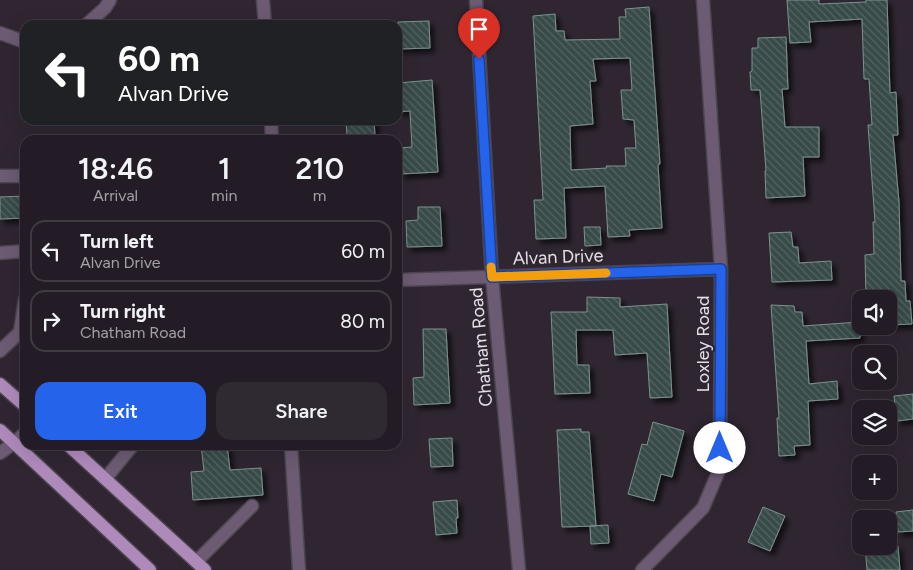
<!DOCTYPE html>
<meta charset="utf-8">
<style>
:root{--surface:#231c26;--page:#2f2932;--text:#f1f3f6;--muted:#a3a1a7;--line:#403a43;--accent:#2563eb}
body{margin:0;font-family:Figtree,sans-serif;background:var(--page);color:var(--text);height:100vh;display:flex;flex-direction:column;font-size:19px;white-space:nowrap}
*{box-sizing:border-box;margin:0}
p{font-size:16px;color:var(--muted)}
.icon{flex:none;width:28px;height:28px;fill:none;stroke:currentColor;stroke-width:2;stroke-linecap:round;stroke-linejoin:round}
.map{position:relative;flex:1;overflow:hidden}
.drawer{position:absolute;left:20px;top:135px;width:382px;height:315px;display:flex;flex-direction:column;background:var(--surface);border-radius:15px;box-shadow:0 5px 20px #0002,0 0 0 1px var(--line)}
.drawer>*{flex:none}
.banner{position:absolute;left:20px;top:20px;width:382px;height:105px;border-radius:15px;box-shadow:0 5px 20px #0002,0 0 0 1px var(--line);background:#202124;color:#fff;overflow:hidden}
.fabs{position:absolute;left:852px;top:290px;display:grid;gap:10px}
.fabs a{display:grid;place-items:center;width:45px;height:45px;border-radius:10px;background:var(--surface);box-shadow:0 5px 20px #0002,0 0 0 1px var(--line);font-size:25px}
.pin{position:absolute;display:grid;place-items:center;width:42px;height:42px;color:#fff;margin:-51px -21px;border-radius:50% 50% 50% 0;rotate:-45deg;box-shadow:0 0 5px #0007}
.pin .icon{rotate:45deg}
.me{position:absolute;width:55px;margin:-28px;rotate:0deg;stroke-linejoin:round;filter:drop-shadow(0 0 4px #0008)}
.turn{display:flex;align-items:center;gap:18px;height:105px;padding:0 15px;font-size:22px}
.turn .icon{width:65px;height:65px;stroke-width:2.5}
.turn b{display:block;font-size:35px;line-height:42px}
.eta{display:flex;justify-content:space-evenly;align-items:center;height:85px;text-align:center}
.eta b{font-size:30px;font-weight:600;line-height:35px}
.button{display:flex;gap:10px;margin-top:auto;padding:10px 15px}
.button a{flex:1;height:58px;border-radius:15px;background:var(--accent);color:#fff;font-size:20px;font-weight:600;line-height:58px;text-align:center}
.button a+a{background:var(--page);color:var(--text)}
ul{padding:0;list-style:none}
li{display:flex;align-items:center;gap:15px;height:62px;margin:0 10px 8px;padding:0 5px;border:2px solid var(--line);border-radius:15px}
li div{flex:1}
li b{display:block;font-size:19px}
li em{font-style:normal}
.map>svg:first-child{display:block}
.building{fill:url(#building-back-hatch);stroke:#7c9290;fill-rule:evenodd;filter:url(#shadow)}
.lines{fill:none;stroke-linecap:round;stroke-linejoin:round}
.minor-casing{stroke:#4c444f;stroke-width:15}
.major-casing{stroke:#4c444f;stroke-width:15}
.minor{stroke:#6c5b72;stroke-width:12}
.major{stroke:#ae8abb;stroke-width:12}
.route-casing{stroke:#184099;stroke-width:12}
.route{stroke:#2563eb;stroke-width:9}
.slow{stroke:#f59e0b;stroke-width:9}
.labels{text-anchor:middle;stroke-width:4.5;stroke-linejoin:round;paint-order:stroke}
.street-label{font-size:18px;fill:#e5e0e8;stroke:#2f2632}
</style>
<div class="map">
<svg width="913" height="570" viewBox="0 0 913 570">
<defs>
<pattern id="building-back-hatch" width="6" height="6" patternUnits="userSpaceOnUse" patternTransform="scale(1.25)"><rect width="6" height="6" fill="#374b49"/><path d="M-1 5l2 2M0 0l6 6M5-1l2 2" fill="none" stroke="#546563"/></pattern>
<filter id="shadow"><feDropShadow dx="4.5" dy="4.5" stdDeviation="2.5" flood-color="#0009"/></filter>
</defs>
<rect width="100%" height="100%" fill="#2f2632"/>
<!-- building -->
<path class="building" d="M787,0H819V4L866,2V0H887L890,93L896,92L898,135H893L899,202L901,281H905L906,301H910L912,324L889,325V299H866L865,255L874,254L873,222H875L868,125H872L869,79H864L862,19L809,22L811,42L790,43Z
M649,7L660,164L658,165L662,228L629,230L630,236L608,237L605,186L564,188L566,238L536,239L534,200H543L533,16L555,14L556,31H564L565,40L620,39L619,17H626L625,9ZM630,58L632,90H621L623,119L634,120L636,148H625L626,166H606L607,168L571,170L570,126L593,124L590,81H596L593,59Z
M429,21L430,48L398,49V22Z
M786,37L788,89H782L785,127H819V157H803L805,196L766,198L765,171H766L760,90H751L750,72L752,71V48H758V38Z
M432,80L438,172L400,174L399,148L412,147L410,111L398,112V83Z
M374,120L375,136L347,137L346,121Z
M25,196V218L0,219V197Z
M418,207H440L442,246L407,247L406,221L418,220Z
M584,227H600L601,245L585,246Z
M791,232L793,247H798L799,263L831,261L832,280L772,282L769,233Z
M587,297L620,298V307L667,304L672,397L650,398L647,353L615,355L613,330H576L577,365H589L590,393L555,394L551,312H587Z
M771,305L794,306L795,312H802L803,326L859,322L860,338L806,341L809,384L837,381L838,399L808,401L810,445L794,446L795,455L779,456L777,418H779Z
M423,329H446L450,403L414,405L413,378L424,377Z
M913,394V419L897,421L894,396Z
M653,422L684,431L672,477L661,474L654,501L628,494L642,444L647,445Z
M581,429V432H589L596,526L562,527L557,430Z
M452,438L453,466L431,467L429,439Z
M201,445H227L230,470L261,468L263,495L193,500L191,472L204,471Z
M457,500L458,518H456L457,533L436,535L433,502Z
M763,507L785,516L770,551L748,542Z
M913,510V531L898,532L896,512Z
M608,525L609,543L591,544L590,526Z
M865,546H898L900,570H867Z"/>
<g class="lines">
<defs>
<path id="minor" d="M263,0L265,25
M476,0L492,277L519,570
M86,25L105,8L110,0
M0,33L25,42
M271,120L272,140
M0,176H25
M0,253L25,251
M398,280L721,269
M20,332L25,299
M0,351L20,332L25,333
M291,445L299,570
M0,453L14,443L25,433
M105,479L133,445
M196,562L252,506
M642,570L703,508L720,468L721,269L703,0"/>
<path id="major" d="M0,384L25,406
M0,430L150,570
M68,445L205,570"/>
</defs>
<!-- minor casing -->
<use href="#minor" class="minor-casing"/>
<!-- major casing -->
<use href="#major" class="major-casing"/>
<!-- minor -->
<use href="#minor" class="minor"/>
<!-- major -->
<use href="#major" class="major"/>
</g>
<g class="lines">
<defs>
<path id="route" d="M479,59L492,277L721,269L720,448"/>
</defs>
<!-- route casing -->
<use href="#route" class="route-casing"/>
<!-- route -->
<use href="#route" class="route"/>
<!-- slow -->
<path class="slow" d="M491,267L492,277L606,273"/>
</g>
<g class="labels">
<!-- street labels -->
<g class="street-label">
<text transform="translate(558 257) rotate(-2)" y="6">Alvan Drive</text>
<text transform="translate(703 344) rotate(-90)" y="6">Loxley Road</text>
<text transform="translate(481 347) rotate(-95)" y="6">Chatham Road</text>
</g>
</g>
</svg>
<div class="fabs">
<a><svg class="icon" aria-label="sound" viewBox="0 0 24 24"><path d="M4 9h4l5-4v14l-5-4H4zM17 9q2 3 0 6"/></svg></a>
<a><svg class="icon" aria-label="search" viewBox="0 0 24 24"><circle cx="10" cy="10" r="6"/><path d="M15 15l6 6"/></svg></a>
<a><svg class="icon" aria-label="layers" viewBox="0 0 24 24"><path d="M12 4l9 5-9 5-9-5zM3 14l9 5 9-5"/></svg></a>
<a>+</a>
<a>−</a>
</div>
<div class="pin" style="left:479px;top:59px;background:#d93025"><svg class="icon" aria-label="arrive" viewBox="0 0 24 24"><path d="M6 21V4h12l-3 4 3 4H6"/></svg></div>
<svg class="me" style="left:720px;top:448px" viewBox="-20 -20 40 40"><circle r="19" fill="#fff"/><path d="M0-13L10 11 0 6-10 11z" fill="#2563eb"/></svg>
<div class="banner">
<div class="turn"><svg class="icon" aria-label="left" viewBox="0 0 24 24"><path d="M17 20v-9H6M10 6l-5 5 5 5"/></svg><div><b>60 m</b>Alvan Drive</div></div>
</div>
<section class="drawer">
<div class="eta">
<div><b>18:46</b><p>Arrival</p></div>
<div><b>1</b><p>min</p></div>
<div><b>210</b><p>m</p></div>
</div>
<ul>
<li><svg class="icon" aria-label="left" viewBox="0 0 24 24"><path d="M17 20v-9H6M10 6l-5 5 5 5"/></svg><div><b>Turn left</b><p>Alvan Drive</p></div><em>60 m</em></li>
<li><svg class="icon" aria-label="right" viewBox="0 0 24 24"><path d="M7 20v-9h11M14 6l5 5-5 5"/></svg><div><b>Turn right</b><p>Chatham Road</p></div><em>80 m</em></li>
</ul>
<div class="button"><a>Exit</a><a>Share</a></div>
</section>
</div>
